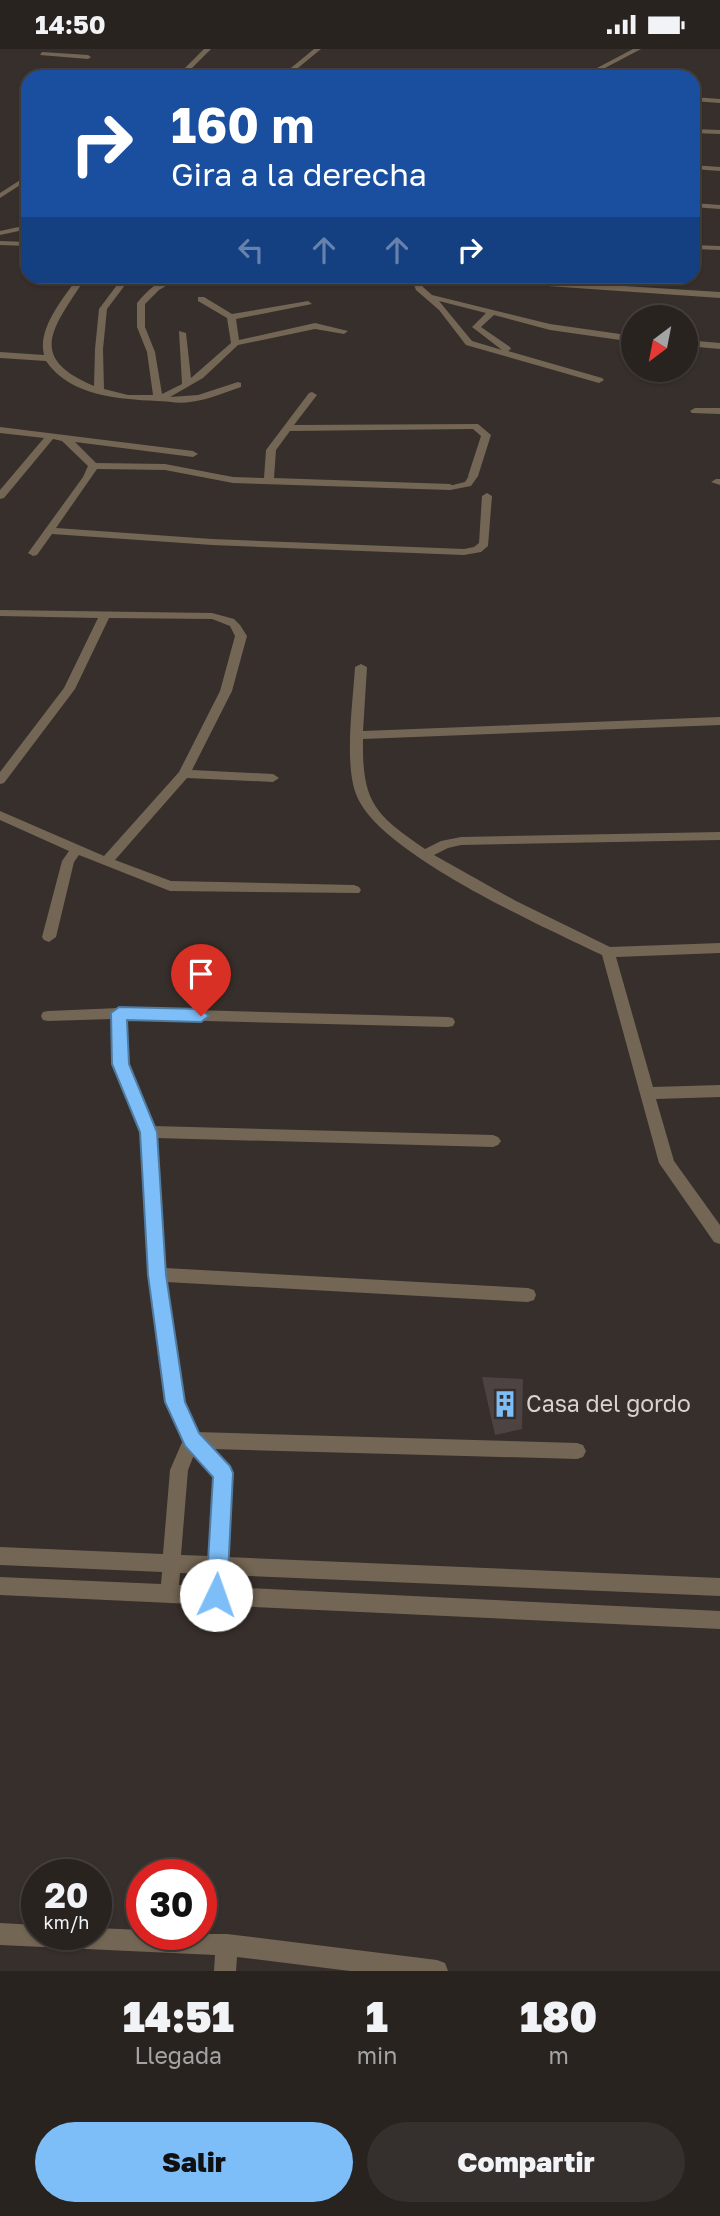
<!DOCTYPE html>
<html lang="es">
<style>
:root{--surface:#292320;--page:#352f2d;--text:#f1f3f6;--muted:#a5a4a5;--line:#45403e;--accent:#7dbef9}
body{margin:0;font-family:"Golos Text",sans-serif;background:var(--page);color:var(--text);height:100vh;display:flex;flex-direction:column;font-size:26px;white-space:nowrap}
*{box-sizing:border-box;margin:0}
p{font-size:23px;color:var(--muted)}
.icon{flex:none;width:38px;height:38px;fill:none;stroke:currentColor;stroke-width:2;stroke-linecap:round;stroke-linejoin:round}
.map{position:relative;height:1922px;overflow:hidden}
.details{display:flex;flex-direction:column;background:var(--surface);flex:1}
.details>*{flex:none}
.guide{position:absolute;left:21px;top:21px;width:679px;height:214px;border-radius:21px;box-shadow:0 2px 5px #0004,0 0 0 2px var(--line);background:#1a4fa0;color:#fff;overflow:hidden}
.needle{width:46px;rotate:212deg}
.controls{position:absolute;left:621px;top:256px;display:grid;gap:14px}
.controls a{display:grid;place-items:center;width:77px;height:77px;border-radius:50%;background:var(--surface);box-shadow:0 2px 5px #0004,0 0 0 2px var(--line);font-size:35px}
.speed{position:absolute;left:21px;top:1810px;display:flex;gap:14px;font-size:35px;font-weight:700;text-align:center}
.speed>*{display:grid;place-content:center;width:91px;height:91px;border-radius:50%;background:var(--surface);box-shadow:0 2px 5px #0004,0 0 0 2px var(--line);line-height:1}
.speed small{font-size:18px;font-weight:400}
.speed .limit{border:10px solid #d22;background:#fff;color:#111}
.pin{position:absolute;display:grid;place-items:center;width:60px;height:60px;color:#fff;margin:-72px -30px;border-radius:50% 50% 50% 0;rotate:-45deg;box-shadow:0 0 7px #0007}
.pin .icon{rotate:45deg}
.me{position:absolute;width:77px;margin:-38px;rotate:3deg;stroke-linejoin:round;filter:drop-shadow(0 0 5px #0008)}
.turn{display:flex;align-items:center;gap:24px;height:147px;padding:0 35px;font-size:32px}
.turn .icon{width:91px;height:91px;stroke-width:2.5}
.turn b{display:block;font-size:49px;line-height:60px}
.lanes{display:flex;align-items:center;height:66px;padding:0 35px;background:#0003;justify-content:center;gap:35px;direction:ltr}
.lanes .off{opacity:.35}
.eta{display:flex;justify-content:space-evenly;align-items:center;height:119px;text-align:center}
.eta b{font-size:42px;font-weight:800;line-height:49px}
.primary-button{display:flex;gap:14px;margin-top:auto;padding:14px 35px}
.primary-button a{flex:1;height:80px;border-radius:42px;background:var(--accent);color:#111;font-size:28px;font-weight:800;line-height:80px;text-align:center}
.primary-button a+a{background:var(--page);color:var(--text)}
.status{display:flex;justify-content:space-between;align-items:center;height:49px;padding:0 35px;background:var(--surface);direction:ltr}
.status svg{height:19px;fill:currentColor}
.map>svg:first-child{display:block}
.building{fill:#4d4343}
.lines{fill:none;stroke-linecap:round;stroke-linejoin:round}
.service{fill:#746654;fill-rule:evenodd}
.pedestrian{fill:#746654;fill-rule:evenodd}
.minor{fill:#746654;fill-rule:evenodd}
.tertiary{fill:#746654;fill-rule:evenodd}
.route{fill:#7dbef9;stroke:#517ca2;stroke-width:2}
.labels{text-anchor:middle;stroke-width:7;stroke-linejoin:round;paint-order:stroke}
.near-poi-label{font-size:23px;fill:#d8d2cf;stroke:#372f2b;text-anchor:start}
</style>
<div class="status"><b>14:50</b><svg viewBox="0 0 49 12"><path d="M0 12V9h3v3zM5 12V6h3v6zM10 12V3h3v9zM15 12V0h3v12zM26 1h20v11H26zM47 4h2v5h-2z"/></svg></div>
<div class="map">
<svg width="720" height="1922" viewBox="0 0 720 1922">
<rect width="100%" height="100%" fill="#372f2b"/>
<!-- building -->
<path class="building" d="M482,1328L523,1330L522,1380L495,1386Z"/>
<g class="lines">
<!-- service -->
<path class="service" d="M0,192L28,193V197L0,196Z
M78,228H86C55,277 24,308 94,337L95,300L99,260L123,228H131L107,260L103,300L104,340L128,346H153L147,303L137,278V254C148,241 163,226 181,228L159,241L145,255V278L155,303L162,345L182,335L179,282L186,284L191,329L231,294L227,269L198,252V248H204L232,265L308,252L312,255L236,270L239,291L315,274L348,282L344,285L315,280L238,296L203,329L170,348L198,346L238,333L241,334V338C224,344 207,351 190,353C178,355 168,352 157,352C118,350 70,347 46,312L0,309V303L44,306C37,279 64,249 78,228Z"/>
<!-- pedestrian -->
<path class="pedestrian" d="M473,424L478,427L471,437L450,441L445,438L465,433L470,425Z"/>
<!-- minor -->
<path class="minor" d="M204,0H211L183,28H176Z
M314,0H321L287,28H280Z
M42,3L88,6L91,8L88,10L40,6Z
M693,48L720,50V54L693,52Z
M693,80L720,81V85L693,84Z
M693,116L720,118V122L693,120Z
M28,126V131L0,149V144Z
M693,154L720,156V160L693,158Z
M693,196L720,197V201L693,200Z
M411,228H419L423,238L432,246L550,275L634,287V293L550,281L494,266L481,278L510,298L511,300L508,302L602,329L604,331L599,334L466,296L439,261L416,241ZM439,252L486,264L472,278L502,301L472,292Z
M444,228H478L720,243V249L448,230Z
M686,291L720,294V300L686,297Z
M312,343L317,346L294,376L478,375L491,386L478,427L473,430L468,427L481,387L473,380L290,382L276,401L274,429L450,435L455,438L450,441L233,434L165,421L97,420L56,479L212,490L464,500L474,498L479,494L482,447L487,444L492,447L488,497L481,503L464,506L212,496L52,485L37,506L33,507L28,504L83,428L88,417L62,392L53,390L4,449L0,450V441L44,389L0,384V378L193,402L198,405L193,408L75,393L96,414L165,415L233,428L264,429L266,401L309,344Z
M695,359H720V365L692,364L690,362Z
M716,430H720V436L711,433Z
M0,561L212,564L234,570L240,576L247,587L232,642L192,721L273,725L279,729L273,733L187,729L115,811L171,832L354,836L359,838L361,841L359,844L170,842L79,806L74,813L56,888L49,893L44,891L42,888L62,812L69,802L0,771V762L104,807L179,723L220,642L235,587L230,577L212,570L109,569L75,640L4,734L0,735V723L64,639L98,569L0,567Z
M361,615L367,618L363,682L720,668V676L363,690C362,753 374,765 425,800L441,792L461,788L720,783V791L461,796L448,799L434,806L516,852L610,898L720,894V904L616,908L653,1038L720,1036V1048L656,1050L674,1112L720,1176V1195L714,1193L659,1114L602,906C544,878 377,804 356,745C344,713 353,653 355,618Z
M119,959L448,968L453,969L455,973L453,977L448,978L126,970L128,1015L153,1077L493,1086L498,1088L501,1092L498,1096L493,1098L156,1089L165,1219L528,1239L534,1241L536,1246L534,1251L528,1253L166,1233L184,1353L197,1383L577,1394L583,1396L586,1402L583,1408L577,1410L212,1400L229,1418L232,1424L227,1508L720,1529V1547L226,1526V1538L720,1562V1580L0,1546V1528L161,1535L162,1523L0,1516V1498L163,1505L170,1421L183,1391L166,1353L149,1226L141,1083L114,1015L112,970L48,972L43,971L41,967L43,963L48,962ZM194,1406L214,1427L209,1507L181,1506L188,1421ZM180,1524L208,1525L207,1537L179,1536Z
M0,1874L37,1876V1885H96V1879L142,1881V1885H227L437,1911L445,1914L448,1922H350L237,1908L236,1922H214L215,1906L0,1896Z"/>
<!-- tertiary -->
<path class="tertiary" d="M633,0H641L588,28H580Z
M28,176V180L0,186V182Z"/>
</g>
<!-- route -->
<path class="route" d="M119,958L201,960L209,967L201,973L127,971L129,1015L157,1083L166,1226L185,1353L199,1384L230,1417L233,1424L227,1546L224,1554L216,1557L209,1554L206,1546L213,1428L185,1397L165,1353L148,1226L140,1083L112,1015L111,964Z"/>
<!-- icons -->
<defs>
<symbol id="building-bare" viewBox="-9 -9 18 18"><path d="M-4-6H4V6H1V3H-1V6H-4ZM-2.5-4.3h1.7v1.8h-1.7ZM.8-4.3h1.7v1.8H.8ZM-2.5-1h1.7V.8h-1.7ZM.8-1h1.7V.8H.8Z" fill="#7dbef9" stroke="#372f2b" stroke-width="2.5" paint-order="stroke"/></symbol>
</defs>
<g fill-rule="evenodd">
<use href="#building-bare" x="486" y="1336" width="38" height="38"/>
</g>
<g class="labels">
<!-- near-poi labels -->
<g class="near-poi-label">
<text x="526" y="1363">Casa del gordo</text>
</g>
</g>
</svg>
<div class="controls">
<a><svg class="needle" viewBox="-14 -14 28 28"><path d="M0-13l5 13h-10z" fill="#e53935"/><path d="M0 13l5-13h-10z" fill="#a5a4a5"/></svg></a>
</div>
<div class="speed"><div>20<small>km/h</small></div><div class="limit">30</div></div>
<div class="pin" style="left:201px;top:967px;background:#d93025"><svg class="icon" aria-label="arrive" viewBox="0 0 24 24"><path d="M6 21V4h12l-3 4 3 4H6"/></svg></div>
<svg class="me" style="left:216px;top:1546px" viewBox="-20 -20 40 40"><circle r="19" fill="#fff"/><path d="M0-13L10 11 0 6-10 11z" fill="#7dbef9"/></svg>
<div class="guide">
<div class="turn"><svg class="icon" aria-label="right" viewBox="0 0 24 24"><path d="M7 20v-9h11M14 6l5 5-5 5"/></svg><div><b>160 m</b>Gira a la derecha</div></div>
<div class="lanes"><svg class="icon off" aria-label="left" viewBox="0 0 24 24"><path d="M17 20v-9H6M10 6l-5 5 5 5"/></svg><svg class="icon off" aria-label="ahead" viewBox="0 0 24 24"><path d="M12 20V5M6 11l6-6 6 6"/></svg><svg class="icon off" aria-label="ahead" viewBox="0 0 24 24"><path d="M12 20V5M6 11l6-6 6 6"/></svg><svg class="icon" aria-label="right" viewBox="0 0 24 24"><path d="M7 20v-9h11M14 6l5 5-5 5"/></svg></div>
</div>
</div>
<section class="details">
<div class="eta">
<div><b>14:51</b><p>Llegada</p></div>
<div><b>1</b><p>min</p></div>
<div><b>180</b><p>m</p></div>
</div>
<div class="primary-button"><a>Salir</a><a>Compartir</a></div>
</section>
